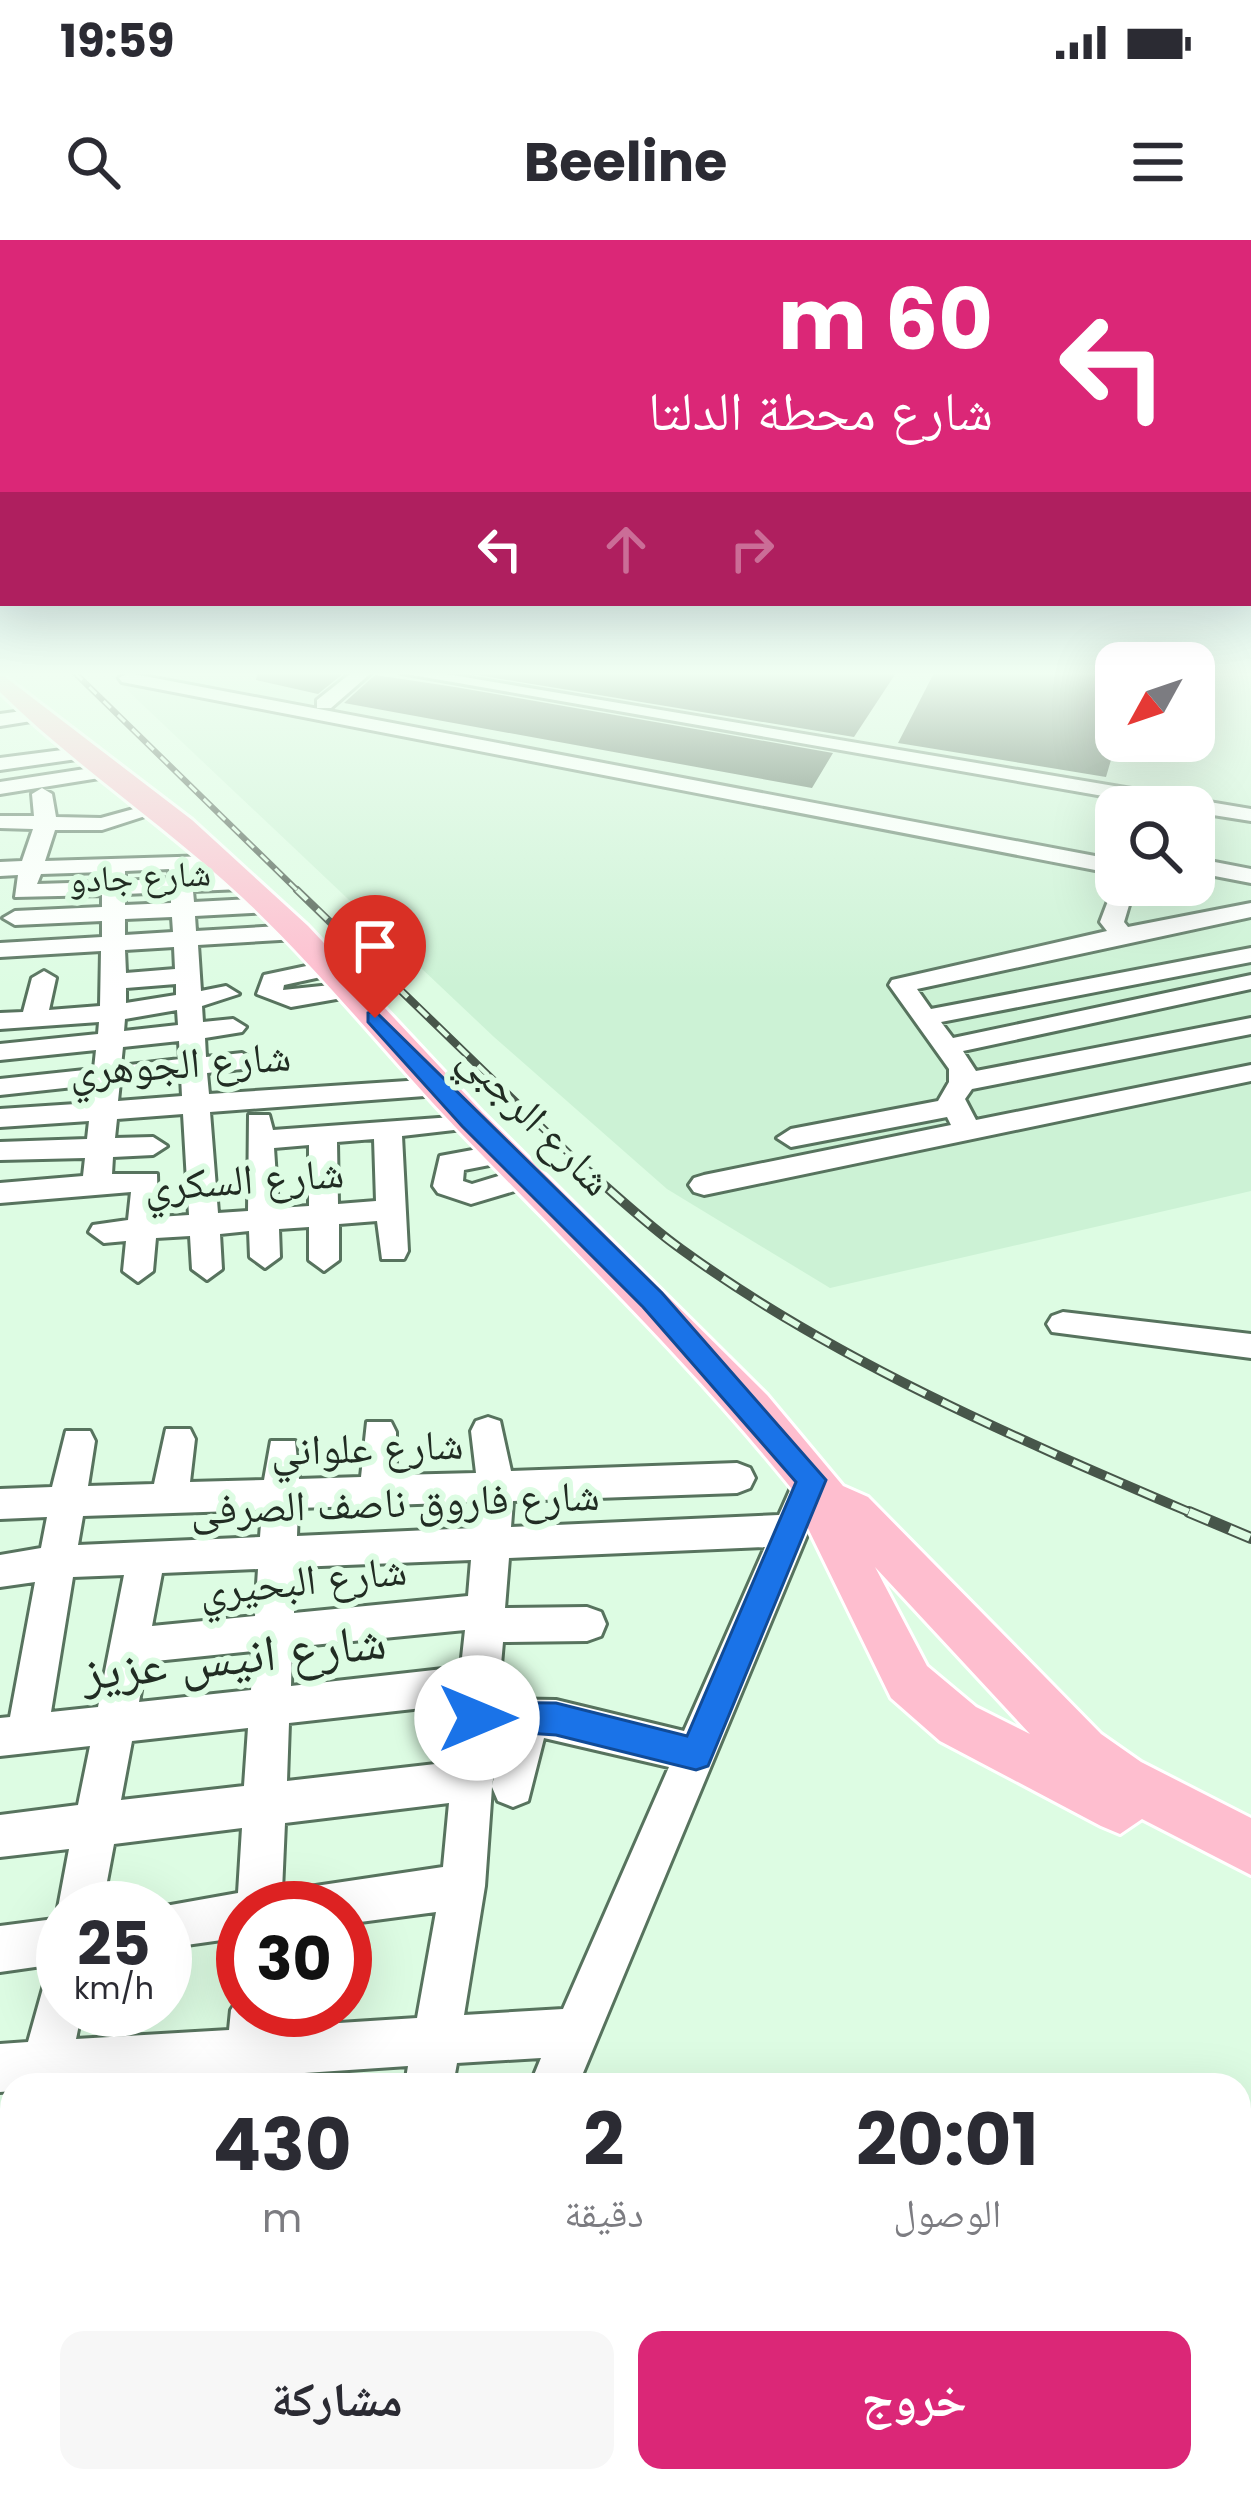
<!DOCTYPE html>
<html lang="ar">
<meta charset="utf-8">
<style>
:root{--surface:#fff;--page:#f7f7f7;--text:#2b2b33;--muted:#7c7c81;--accent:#db2777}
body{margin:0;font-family:Poppins,"Noto Naskh Arabic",sans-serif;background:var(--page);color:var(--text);direction:rtl;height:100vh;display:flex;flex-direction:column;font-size:45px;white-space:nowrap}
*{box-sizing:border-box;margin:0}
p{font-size:39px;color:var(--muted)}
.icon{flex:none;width:66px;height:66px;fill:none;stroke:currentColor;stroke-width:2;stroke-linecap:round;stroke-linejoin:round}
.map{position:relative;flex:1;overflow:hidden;direction:ltr}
.panel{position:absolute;left:0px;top:1833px;width:1251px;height:420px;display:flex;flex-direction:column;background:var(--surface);border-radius:36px 36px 0 0;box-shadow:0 12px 48px #0002;direction:rtl}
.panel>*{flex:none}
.banner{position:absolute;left:0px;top:0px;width:1251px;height:366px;box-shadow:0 12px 48px #0002;direction:rtl;background:#db2777;color:#fff;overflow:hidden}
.needle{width:78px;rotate:230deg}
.buttons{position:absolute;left:1095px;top:402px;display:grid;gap:24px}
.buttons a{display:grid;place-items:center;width:120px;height:120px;border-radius:24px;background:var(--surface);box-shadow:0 12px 48px #0002;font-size:60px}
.speed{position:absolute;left:36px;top:1641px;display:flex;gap:24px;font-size:60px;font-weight:700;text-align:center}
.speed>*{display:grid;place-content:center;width:156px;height:156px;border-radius:50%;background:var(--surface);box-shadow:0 12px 48px #0002;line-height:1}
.speed small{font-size:30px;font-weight:400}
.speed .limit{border:18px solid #d22;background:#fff;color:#111}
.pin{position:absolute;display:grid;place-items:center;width:102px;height:102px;color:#fff;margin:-123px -51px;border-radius:50% 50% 50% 0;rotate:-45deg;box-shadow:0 0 12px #0007}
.pin .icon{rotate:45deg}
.me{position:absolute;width:132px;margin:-66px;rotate:90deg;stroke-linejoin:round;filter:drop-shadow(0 0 9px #0008)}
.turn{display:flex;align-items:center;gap:42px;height:252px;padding:0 60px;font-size:54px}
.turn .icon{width:156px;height:156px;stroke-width:2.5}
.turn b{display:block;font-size:84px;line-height:102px}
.lanes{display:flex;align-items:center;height:114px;padding:0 60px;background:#0003;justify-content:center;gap:60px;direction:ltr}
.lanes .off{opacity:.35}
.eta{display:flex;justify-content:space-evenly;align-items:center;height:204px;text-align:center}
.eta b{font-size:72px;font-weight:700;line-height:84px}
.action{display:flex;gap:24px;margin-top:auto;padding:24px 60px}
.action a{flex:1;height:138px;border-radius:24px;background:var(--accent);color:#fff;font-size:48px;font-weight:700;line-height:138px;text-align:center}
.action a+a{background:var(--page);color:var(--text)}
.status{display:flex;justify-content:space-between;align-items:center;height:84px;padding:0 60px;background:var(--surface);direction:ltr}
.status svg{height:33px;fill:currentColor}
header{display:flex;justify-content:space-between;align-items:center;height:156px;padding:0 60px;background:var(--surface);font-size:54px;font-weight:700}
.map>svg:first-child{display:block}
.built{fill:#ccf2d5;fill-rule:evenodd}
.building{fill:#425947}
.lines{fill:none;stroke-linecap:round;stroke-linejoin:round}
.minor-casing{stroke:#57735e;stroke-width:6}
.major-casing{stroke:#fff;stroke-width:6}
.minor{fill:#fff;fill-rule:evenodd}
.major{fill:#febecf;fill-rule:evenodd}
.rail-far3-casing{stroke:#47564a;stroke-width:6}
.rail-far2-casing{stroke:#47564a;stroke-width:8}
.rail-far1-casing{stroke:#47564a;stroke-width:10}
.rail-casing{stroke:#47564a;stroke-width:12}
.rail-far3{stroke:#ddfce3;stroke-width:3;stroke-dasharray:10;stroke-linecap:butt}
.rail-far2{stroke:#ddfce3;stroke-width:4.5;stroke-dasharray:14;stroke-linecap:butt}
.rail-far1{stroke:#ddfce3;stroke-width:6;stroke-dasharray:18;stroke-linecap:butt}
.rail{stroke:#ddfce3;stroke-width:8;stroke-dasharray:22;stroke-linecap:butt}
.route{fill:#1a73e8;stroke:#114b97;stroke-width:3}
.labels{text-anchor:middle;stroke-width:12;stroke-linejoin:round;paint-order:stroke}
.far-street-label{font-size:36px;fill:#212c23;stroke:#ddfce3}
.street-label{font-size:42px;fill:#212c23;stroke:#ddfce3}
.near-street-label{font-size:51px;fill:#212c23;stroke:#ddfce3}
</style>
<div class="status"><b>19:59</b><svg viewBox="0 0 49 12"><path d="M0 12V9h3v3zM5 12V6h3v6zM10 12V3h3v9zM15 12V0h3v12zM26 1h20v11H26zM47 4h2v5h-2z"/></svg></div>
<header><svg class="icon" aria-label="menu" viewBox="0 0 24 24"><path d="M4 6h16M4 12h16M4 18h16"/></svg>Beeline<svg class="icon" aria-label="search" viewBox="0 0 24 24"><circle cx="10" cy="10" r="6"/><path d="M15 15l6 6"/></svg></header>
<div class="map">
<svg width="1251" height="2253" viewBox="0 0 1251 2253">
<rect width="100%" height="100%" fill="#ddfce3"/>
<!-- built -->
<path class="built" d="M109,433H1116V501H1194V433H1251V951L830,1048L667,949L494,797ZM1116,567H1194V645H1116Z"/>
<!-- building -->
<path class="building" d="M257,433H344L318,454L256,440Z
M465,433H896L854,497Z
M934,433H1116V503L1106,537L898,503Z
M375,435L455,447L833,513L812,548L344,463Z"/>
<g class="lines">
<defs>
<path id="minor" d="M128,433L1116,620V634L122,442L119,438Z
M351,433H371L331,468H317V460Z
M401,433H440L1251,569V581L1194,572V567H1166Z
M37,469L47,475L44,479L0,486V474Z
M70,509L77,511V519L0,530V518Z
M111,525L121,531L118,535L0,554V542Z
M42,548L52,554L56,577L101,578L159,562L170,568L102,590H55L45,621L210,616V626L192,628V637L243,635L254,642L243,649L193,651L194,662L269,658L281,665L269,672L195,676L196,691L297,685L309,692L297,699L198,705L201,751L226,746L239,754L202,766L203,782L233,779L246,787L242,792L205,798L206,817L242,813L255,821L242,829L207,833L209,854L438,839L452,847L438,855L210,872L218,973L248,971L249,875H269L273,890L480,875V887L402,896L408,1011L404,1019H382L377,981L339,984V1020L324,1031L309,1020V987L279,989L280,1017L265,1028L250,1017L249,991L220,994L222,1029L207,1040L192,1029L190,996L156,998L153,1031L138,1042L123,1031L126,1001L104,1003L89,992L93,985L128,980L131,952L0,963V943L83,936L85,918L0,920V902L87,899L89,881L0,887V869L91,863L92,845L0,855V839L94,829L96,810L0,820V804L98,794L99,782L0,789V773L23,772L32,738L44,731L56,738L49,770L100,766L101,711L0,717V703L102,697V681L15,685L3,678L15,671L102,667V655L15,657L18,635L0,636V622L22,621L33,589L0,588V576H34L32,554ZM169,629L170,638L125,641V631ZM103,632V642L37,644L41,634ZM171,652V663L125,665V654ZM172,677L173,692L125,695V679ZM174,707L175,729L126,733L125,710ZM176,744V755L126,763V748ZM177,770L178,785L124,791L125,779ZM179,801L180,819L121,826L123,807ZM181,836L182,856L118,861L120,842ZM183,874L189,975L158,977L157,934H112L113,917L153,915L167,906L153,897L115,898L117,879ZM374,899L376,961L338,964L337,902ZM309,905V966L278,968L274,908Z
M1194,618L1251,629V643L1194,632Z
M1116,640V645H1135L1124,682L1128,687L1251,663V677L917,749L931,769L1251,708V722L941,782L953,798L1251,735V749L963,811L976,831L1251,778V794L972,849L965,859L976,880L1251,825V841L704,955L694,952L689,945L694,938L704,935L951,885L947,877L791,907L777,898L791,889L938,861L949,842V829L889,745L892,740L1107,691L1100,682Z
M330,721L339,723V733L284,745L283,750L350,743L359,745V755L291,767L257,754L264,735Z
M505,904L519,913L515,920L464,930L463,941L472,944L531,926L541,929L545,936L541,943L471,964L438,953L433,946L440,916Z
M1063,1072L1251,1094V1118L1052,1092L1047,1084L1052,1076Z
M488,1177L500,1181L511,1231L737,1223L750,1228L755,1238L750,1248L737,1253L513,1261L511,1287L779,1275L799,1230L812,1225L825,1230L830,1240L578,1845H530L541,1818L457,1823L453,1845H405L408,1826L275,1835L274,1845H226V1838L12,1845V1851L0,1852V1804L28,1802L47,1734L63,1727V1770H82L76,1799L229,1790L231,1770L243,1751V1770H277V1787L417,1778L436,1672L345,1684V1668H243V1697L165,1708V1668H154L238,1653L242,1588L114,1604L102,1668H63V1723L0,1732V1686L62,1678L58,1668L69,1609L0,1617V1575L78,1565L90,1506L0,1516V1478L10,1477L35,1342L0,1347V1315L41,1308L47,1277L0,1279V1249L52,1247L66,1191H90L95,1201L88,1246L154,1244L166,1189H190L195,1199L190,1242L264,1240L271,1201H295L299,1239L361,1237L367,1182H391L396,1192V1235L476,1233L471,1191L476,1181ZM477,1262L474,1288L297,1296L298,1268ZM262,1270L260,1297L78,1305L83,1276ZM765,1307L684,1491L556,1460L498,1459L503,1402L587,1401L601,1396L606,1384L601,1372L587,1367L505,1368L509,1318ZM471,1320L468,1356L294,1373L296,1327ZM258,1329L255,1376L152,1386L162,1333ZM124,1335L98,1467L51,1472L73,1337ZM465,1390L461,1427L291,1446L292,1407ZM253,1411L251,1450L139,1462L146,1422ZM458,1464L453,1522L287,1541L289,1483ZM248,1488L244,1546L121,1560L132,1501ZM496,1497H503L492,1546L493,1540ZM544,1498L669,1527L563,1769L464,1775L485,1646L492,1547L498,1561L513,1567L528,1561ZM449,1563L443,1627L282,1651L285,1583Z
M12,1927V2068L0,2073V1928Z
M0,2114L12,2115V2169L0,2168Z
M81,2241H137L135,2253H79Z
M201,2241H257V2253H201Z
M371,2241H427L423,2253H367Z"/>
<path id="major" d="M0,433L192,580L308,686L483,873L767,1155L843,1246L868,1257L1101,1494L1141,1522L1251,1578V1635L1142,1579L1120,1594L1101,1586L940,1501L891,1458L805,1282L804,1264C698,1130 577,1014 459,891C386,814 320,730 243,658C165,585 75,526 0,452ZM875,1327L1030,1494L976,1467L927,1426Z"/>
</defs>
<!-- minor casing -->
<use href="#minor" class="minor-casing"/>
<!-- major casing -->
<use href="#major" class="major-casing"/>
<!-- minor -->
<use href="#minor" class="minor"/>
<!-- major -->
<use href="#major" class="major"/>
<defs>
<path id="rail-far3" d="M75,433L300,653"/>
<path id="rail-far2" d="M297,650L585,929"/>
<path id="rail-far1" d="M582,926C614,953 646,984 681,1009C838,1123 1018,1199 1196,1275"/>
<path id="rail" d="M1189,1272L1251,1298"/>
</defs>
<!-- rail-far3 casing -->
<use href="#rail-far3" class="rail-far3-casing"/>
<!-- rail-far2 casing -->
<use href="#rail-far2" class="rail-far2-casing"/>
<!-- rail-far1 casing -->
<use href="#rail-far1" class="rail-far1-casing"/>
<!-- rail casing -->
<use href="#rail" class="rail-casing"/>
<!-- rail-far3 -->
<use href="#rail-far3" class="rail-far3"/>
<!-- rail-far2 -->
<use href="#rail-far2" class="rail-far2"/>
<!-- rail-far1 -->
<use href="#rail-far1" class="rail-far1"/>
<!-- rail -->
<use href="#rail" class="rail"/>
</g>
<!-- sky -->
<linearGradient id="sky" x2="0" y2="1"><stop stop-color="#87b2c9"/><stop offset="0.58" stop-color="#f0fef2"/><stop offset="1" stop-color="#f0fef2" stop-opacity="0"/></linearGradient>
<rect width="1251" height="748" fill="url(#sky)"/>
<!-- route -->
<path class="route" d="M375,771L662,1053L826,1240L708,1526L696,1530L556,1495L465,1489L460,1478L465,1467L477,1462L556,1463L687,1496L796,1242L643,1067L462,886L368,782V773Z"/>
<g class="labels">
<!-- far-street labels -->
<g class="far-street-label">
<text transform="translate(140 636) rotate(-3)" y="13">شارع جادو</text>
</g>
<!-- street labels -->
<g class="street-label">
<text transform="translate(180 823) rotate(-4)" y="15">شارع الجوهري</text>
<text transform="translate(536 879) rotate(45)" y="15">شارع الرجبي</text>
<text transform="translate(244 939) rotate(-4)" y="15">شارع السكري</text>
<text transform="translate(367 1207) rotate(-2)" y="15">شارع علواني</text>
<text transform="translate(395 1262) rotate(-2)" y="15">شارع فاروق ناصف الصرفى</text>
<text transform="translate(303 1340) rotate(-6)" y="15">شارع البحيري</text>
</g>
<!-- near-street labels -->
<g class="near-street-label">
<text transform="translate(234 1416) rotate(-6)" y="18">شارع انيس عزيز</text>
</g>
</g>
</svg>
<div class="buttons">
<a><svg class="needle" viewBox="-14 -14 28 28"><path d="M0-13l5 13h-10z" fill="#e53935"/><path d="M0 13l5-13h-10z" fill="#7c7c81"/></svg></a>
<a><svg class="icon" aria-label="search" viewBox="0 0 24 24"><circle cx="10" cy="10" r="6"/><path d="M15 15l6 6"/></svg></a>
</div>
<div class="speed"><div>25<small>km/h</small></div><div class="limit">30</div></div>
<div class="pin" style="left:375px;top:778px;background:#d93025"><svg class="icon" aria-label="arrive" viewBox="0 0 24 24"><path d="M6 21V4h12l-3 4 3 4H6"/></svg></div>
<svg class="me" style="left:477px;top:1478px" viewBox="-20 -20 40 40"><circle r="19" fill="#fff"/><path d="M0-13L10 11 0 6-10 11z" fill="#1a73e8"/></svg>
<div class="banner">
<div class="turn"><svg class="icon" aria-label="left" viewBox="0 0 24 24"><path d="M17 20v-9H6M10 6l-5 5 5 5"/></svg><div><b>60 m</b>شارع محطة الدلتا</div></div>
<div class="lanes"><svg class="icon" aria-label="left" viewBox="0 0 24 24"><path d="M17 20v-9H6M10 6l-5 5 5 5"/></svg><svg class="icon off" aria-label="ahead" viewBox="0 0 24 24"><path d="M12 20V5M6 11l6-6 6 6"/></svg><svg class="icon off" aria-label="right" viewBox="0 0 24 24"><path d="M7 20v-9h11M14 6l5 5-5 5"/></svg></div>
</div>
<section class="panel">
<div class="eta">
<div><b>20:01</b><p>الوصول</p></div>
<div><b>2</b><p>دقيقة</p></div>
<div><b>430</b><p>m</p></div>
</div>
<div class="action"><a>خروج</a><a>مشاركة</a></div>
</section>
</div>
